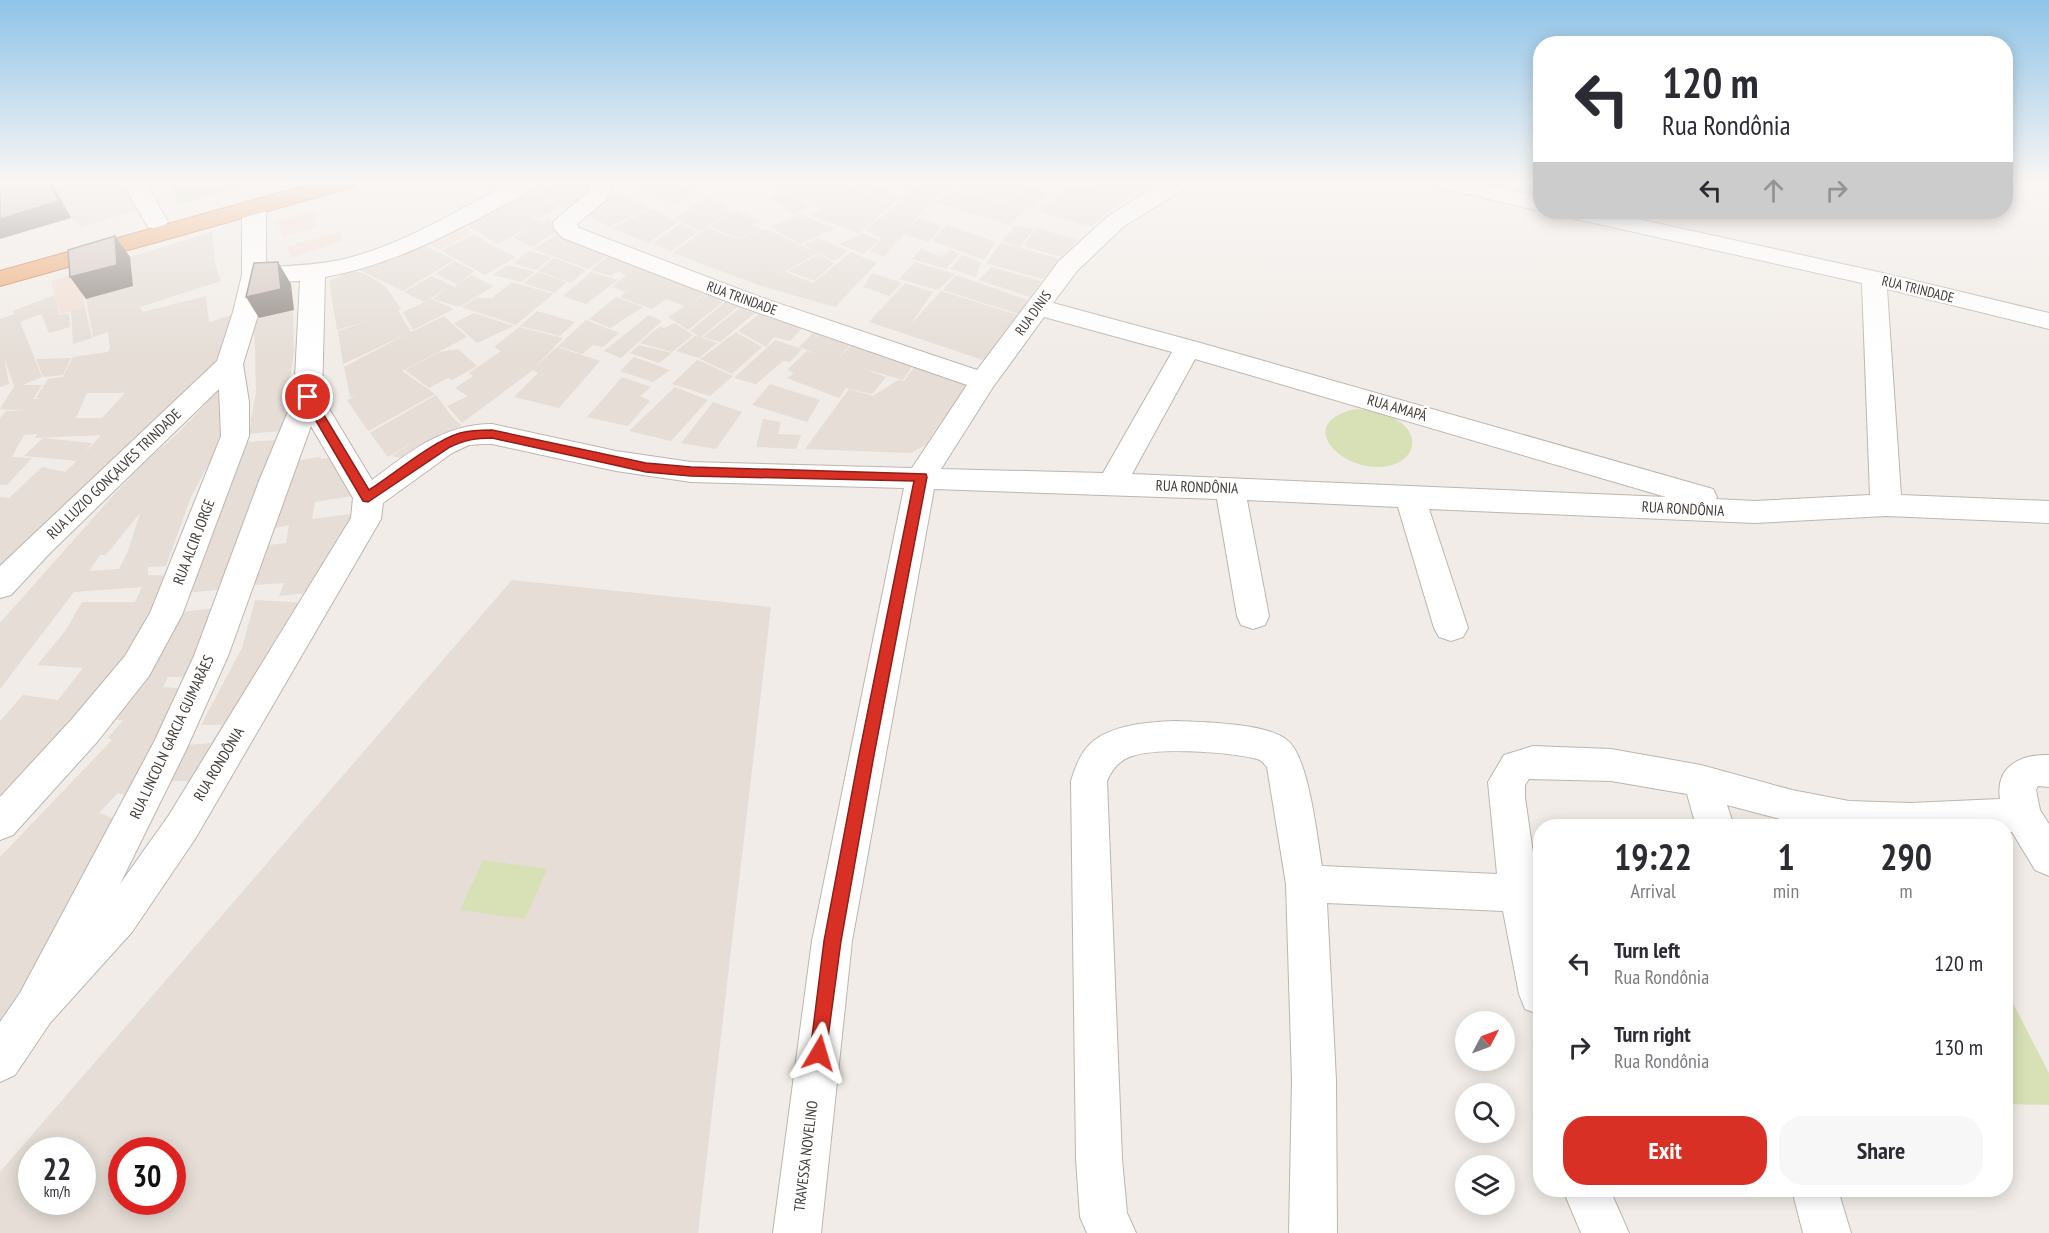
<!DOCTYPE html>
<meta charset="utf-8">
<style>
:root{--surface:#fff;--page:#f7f7f7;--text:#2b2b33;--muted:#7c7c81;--accent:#d93025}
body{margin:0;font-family:"PT Sans Narrow",sans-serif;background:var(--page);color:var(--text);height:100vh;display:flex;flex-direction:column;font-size:22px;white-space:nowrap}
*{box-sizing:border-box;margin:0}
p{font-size:20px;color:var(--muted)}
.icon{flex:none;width:33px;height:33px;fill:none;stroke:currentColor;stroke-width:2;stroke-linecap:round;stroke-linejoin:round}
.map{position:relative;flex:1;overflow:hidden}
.sheet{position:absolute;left:1533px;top:819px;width:480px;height:378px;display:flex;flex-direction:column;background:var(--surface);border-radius:24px;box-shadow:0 3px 15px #0003}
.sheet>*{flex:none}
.banner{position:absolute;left:1533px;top:36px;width:480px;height:183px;border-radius:24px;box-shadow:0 3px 15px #0003;background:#fff;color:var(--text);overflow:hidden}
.needle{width:39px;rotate:49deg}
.buttons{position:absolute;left:1455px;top:1011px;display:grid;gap:12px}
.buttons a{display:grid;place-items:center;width:60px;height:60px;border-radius:50%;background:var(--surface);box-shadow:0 3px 15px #0003;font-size:30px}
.speed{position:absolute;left:18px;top:1137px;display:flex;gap:12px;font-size:30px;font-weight:700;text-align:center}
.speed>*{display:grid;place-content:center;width:78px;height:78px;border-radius:50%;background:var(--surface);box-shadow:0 3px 15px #0003;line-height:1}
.speed small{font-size:15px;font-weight:400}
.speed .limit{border:9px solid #d22;background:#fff;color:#111}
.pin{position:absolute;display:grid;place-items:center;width:51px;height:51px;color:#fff;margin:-26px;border:3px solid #fff;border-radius:50%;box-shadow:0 2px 6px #0007}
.me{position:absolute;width:66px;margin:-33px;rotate:7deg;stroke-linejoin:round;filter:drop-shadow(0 0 4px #0008)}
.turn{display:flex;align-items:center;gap:21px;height:126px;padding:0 30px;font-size:27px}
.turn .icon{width:78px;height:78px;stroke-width:2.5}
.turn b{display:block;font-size:42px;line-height:51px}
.lanes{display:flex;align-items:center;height:57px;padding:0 30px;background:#0003;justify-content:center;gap:30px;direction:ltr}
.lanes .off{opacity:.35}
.eta{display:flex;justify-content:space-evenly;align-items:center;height:102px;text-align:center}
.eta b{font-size:36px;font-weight:700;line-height:42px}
.button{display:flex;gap:12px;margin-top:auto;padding:12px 30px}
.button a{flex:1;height:69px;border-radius:24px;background:var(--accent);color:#fff;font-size:24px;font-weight:700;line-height:69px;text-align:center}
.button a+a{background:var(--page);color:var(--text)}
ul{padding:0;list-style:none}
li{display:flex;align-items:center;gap:18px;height:84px;padding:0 30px}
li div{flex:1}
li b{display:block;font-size:22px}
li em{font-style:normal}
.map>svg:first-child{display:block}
.residential{fill:#e5ddd6;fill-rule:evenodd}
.commercial{fill:#f1dfd5}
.green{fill:#d7e1b5}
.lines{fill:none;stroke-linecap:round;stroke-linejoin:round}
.street-casing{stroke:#beb5ae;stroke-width:2}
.highway-casing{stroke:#c97d49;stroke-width:2}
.street{fill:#fff;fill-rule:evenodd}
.highway{fill:#ecab78;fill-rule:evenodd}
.shaded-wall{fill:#948c87}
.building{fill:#d4c8c1;stroke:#948c87;stroke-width:1.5}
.route{fill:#d93025;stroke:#8d1f18;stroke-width:1.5}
.labels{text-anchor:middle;stroke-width:5;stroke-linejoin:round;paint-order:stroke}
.far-street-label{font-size:14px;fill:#433c37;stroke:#fff}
.street-label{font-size:15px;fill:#433c37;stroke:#fff}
</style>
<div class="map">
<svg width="2049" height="1233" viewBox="0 0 2049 1233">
<rect width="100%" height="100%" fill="#f1ece7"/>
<!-- residential -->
<path class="residential" d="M52,182H126L142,209L80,227L71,217Z
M559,182H583L593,192L568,211L538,191Z
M642,182H676L695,193L674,205L638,184Z
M771,182H856L841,194L850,188L894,203L859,233L811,216L822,208Z
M862,182L860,184L866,182L901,195L893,202L855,188L860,185L856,182Z
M920,182H959L937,194L907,230L919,219L942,226L928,242L904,234L884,257L870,251L881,238L865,230L890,210L903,213L892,209L910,189L922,185Z
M967,182H1017L1048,193L1032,209L956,188Z
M1100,182H1149L1111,209L1091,227L1040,212L1067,187L1095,190Z
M785,191L811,206L794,214L769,198Z
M954,191L1026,208L1010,225L934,202Z
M535,192L559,208L539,218L520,211L541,222L548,218L562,228L531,247L513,237L535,224L497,244L466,224Z
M619,194L649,208L609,227L590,216L593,209Z
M709,196L731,213L700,231L675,218Z
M651,209L678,222L648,243L613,228Z
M737,210L761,221L751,225L761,229L738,238L710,227Z
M799,214L835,228L800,244L770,227Z
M681,223L698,232L670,251L653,244Z
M947,225L996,242L984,260L932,241Z
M1015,226L1034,229L1019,248L1061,259L1042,279L986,263L1001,243L1018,247L1002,241Z
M707,228L738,239L765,228L817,253L804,245L818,238L848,251L834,261L818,253L775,277L785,272L813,283L851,252L877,263L835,307L758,285L673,253Z
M1037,228L1078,240L1062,257L1023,246Z
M563,231L611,252L589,269L533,249Z
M212,232L215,264L221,281L140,307L143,312L206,296L209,322L235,314L219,355L200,384L0,575V497L9,498L42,467L65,472L77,461L24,456L43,438L92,443L84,454L101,435L35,438L37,434L24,435L12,457L32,458L7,485H0V418L6,411H25L0,409L14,386L4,357L9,384L0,387V319L14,314L13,311L55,295L59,315L69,313L70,327L49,333L41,314L20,322L42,377L22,385H42L33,399L45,398H36L48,379L63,377L73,357L108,352L110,348L108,332L93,337L86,299L132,286L130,257ZM87,393H125L102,418H76Z
M863,233L879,240L863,254L839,244Z
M475,234L489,244L516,257L485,275L442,251Z
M420,243L454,260L403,291L357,269Z
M921,249L941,257L950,250L959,254L946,269L912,259Z
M529,251L552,257L536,270L513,263Z
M613,252L710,289L689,304L713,289L729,297L688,330L668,317L685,306L666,299L652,309L620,297L633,286L625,292L612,287L626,275L618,271L611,276L591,270Z
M819,254L834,263L814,281L788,271Z
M963,255L981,262L976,277L950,269Z
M554,258L586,270L571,283L538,271Z
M455,261L474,271L458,284L471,275L494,286L459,307L433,299L446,288L427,301L431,299L454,309L413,330L403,312L425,302L404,292L432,276L455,287L457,284L435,274Z
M915,262L955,274L938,290L899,279Z
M508,265L535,272L521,282L492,275Z
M991,267L1041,281L1030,297L979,280Z
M354,270L371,277L386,287L401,309L398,310L411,332L444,316L467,337L402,371L435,394L368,431L347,400L356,395L350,397L344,367L409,333L343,364L338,331L371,320L337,330L329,281Z
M538,272L566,282L555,293L523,283Z
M591,272L618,280L586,304L563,296Z
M872,273L902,283L889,296L863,287Z
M956,275L1030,301L1018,314L943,290Z
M512,282L553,294L516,325L461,307L477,298H492Z
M905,283L933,292L910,325L941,291L1017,315L983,360L869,322Z
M616,297L643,307L610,328L589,319Z
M731,297L744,302L701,337L717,343L699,358L676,351L696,335L701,337L690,331Z
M746,303L761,308L720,342L703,337Z
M85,307L92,338L73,344L71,311Z
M293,310L294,352L282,431L246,434L252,423H250L256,393L255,341L253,328L256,327H253V320Z
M537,311L575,322L560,336L520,326Z
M763,311L804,326L790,341L774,337L766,347L738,331Z
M474,313L514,326L477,343L454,323Z
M649,315L662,321L621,358L604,351Z
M586,320L619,333L603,347L593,345L582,354L558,346Z
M675,323L693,335L672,352L640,343L660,326L664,328Z
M519,327L563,338L534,368L557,347L600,361L559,408L514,397L538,373L533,370L462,423L447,406L468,396L455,388L473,376L469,373L501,351L494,347Z
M819,327L855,340L835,361L856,341L915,362L903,380L858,367L886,377L872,394L846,388L839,398L787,378L794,373L787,370L807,351L822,356L799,347Z
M736,332L762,347L732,374L700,359Z
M775,340L802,349L790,362L783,361L756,384L734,378Z
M639,345L672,353L659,363L630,353Z
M458,349L477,366L452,380L448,378L429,388L405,370L440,352Z
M634,357L670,370L653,382L620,371Z
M71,358L63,375L43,377L36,359Z
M697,360H698L733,376L710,396L672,384Z
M918,362L973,380L935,430L926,445L911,453L805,449L849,389L873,396L898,380L904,381Z
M622,377L651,387L640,396L650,401L628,426L587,417Z
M221,380L222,439L191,497L166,566L148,567V575L176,576L152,628L0,815V721L23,695L58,700L83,668L37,665L66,630L82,602H135L142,587L74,592L0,689V623L109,500L148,459L178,433L205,405ZM140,513L128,551L119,569L89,571L100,555H106Z
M770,384L820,400L807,422L752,405Z
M675,387L708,400L671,441L629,431Z
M436,395L453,418L461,425L412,460L392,456L416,440L388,457L370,433Z
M713,402L742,412L716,449L681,443Z
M763,419L781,422L778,434L801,435L796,449L756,447Z
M278,440L226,589L185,593L234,469L248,442Z
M321,457V459L334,457L359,495L315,502L312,519L359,513L310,593L279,596L284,583L254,585L269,545L286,543L289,525L275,528L293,461Z
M512,580L771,607L698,1233H0V1172ZM32,1150H82V1202H32ZM122,1150H172V1202H122Z
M255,600L308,603L205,781H171L188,745L211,743L222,725H201L242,648Z
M218,608L199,677H168L163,687L190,689L136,799L118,793L99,813L125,822L0,1038V857L112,740L108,738L123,720H113L179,612Z"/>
<!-- commercial -->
<path class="commercial" d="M313,211L317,227L284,237L274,222Z
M461,225L472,233L440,250L425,242Z
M341,232L342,241L291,258L287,246Z
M80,272L85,307L60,314L51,281Z"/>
<!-- green -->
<path class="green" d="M167,182H254L180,204Z
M1355,409C1369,410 1382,411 1395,419C1421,433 1417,460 1388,466C1345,475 1291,424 1355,409Z
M483,860L547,869L525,919L460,910Z
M2006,990L2049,1073V1105L2006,1104Z"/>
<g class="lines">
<defs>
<path id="street" d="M122,182H145L168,222L164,227L156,229L148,227Z
M512,182H541L538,187C469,223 403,263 325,277L322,397L372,480C409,452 444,424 492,424L616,451L691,462L912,468L967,385L739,306L563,238L554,229L553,222L589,191L590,188L586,182H609L612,188L607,199L577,224L579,228L757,296L977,370L1059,261L1107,217L1162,182H1190L1187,187L1123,227L1077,271L1053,303L1197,342L1713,489L1717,497L1716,499L1755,501L1870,495L1862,283L1576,219L1568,217L1565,212H1606L1874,271L2049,313V329L1887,289L1901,495L2049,501V523L1886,516L1755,523L1429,509L1468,628L1463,637L1451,641L1439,637L1434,628L1398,507L1247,500L1269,616L1265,625L1253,629L1241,625L1237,616L1217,499L934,489L852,941L821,1233H773L812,941L904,488L691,482L616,471L492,444H482L469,445L452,453L383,503L381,519L195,839L132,932L50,1023L15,1075L0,1082V1022L20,993L154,742L194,656L259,481L294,397L300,281L265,282L259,312L243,364L249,402V436L182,615L149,676L97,742L13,835L0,840V797L71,720L125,656L150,613L221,436L219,389L50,553L11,595L0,598V566L217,361L233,312L242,275V208L246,203L254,201L262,203L266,208V267C291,266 315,265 340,260C401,246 456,211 512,182ZM1044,317L1172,352L1103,473L941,469L993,387ZM1195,359L1666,497L1132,474ZM311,426L353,498L351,518L169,815L120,884L186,750L228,656Z
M1435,182H1477L1540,197V211L1438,187Z
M1175,721C1202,722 1267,723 1287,740C1309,757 1317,837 1322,866L1497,874L1488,782L1504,755L1533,746L1611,749L1701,765L1792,790L1849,801L1910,803L2000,799C1995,766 2021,754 2049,755V787L2038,786L2036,790L2040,810L2049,824V876L2035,870L2012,832H2006V826H1807L1727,805L1734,826H1696L1687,794L1611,781L1529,779L1525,785V798L1540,901V1015L1525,1009L1519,994L1503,911L1327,903L1336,1080L1337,1233H1289L1292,1080L1286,884L1267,767C1264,764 1262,760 1257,759C1231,752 1158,747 1132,756C1120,760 1112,769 1107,781L1122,1159L1127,1213L1136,1233H1087L1080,1217L1076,1159L1071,781C1074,771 1078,760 1084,751C1102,725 1146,722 1175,721Z
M1563,1190H1610L1629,1233H1581Z
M1792,1190H1838L1851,1233H1803Z"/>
<path id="highway" d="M318,182H356L353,187L0,286V271Z"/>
</defs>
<!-- street casing -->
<use href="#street" class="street-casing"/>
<!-- highway casing -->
<use href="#highway" class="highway-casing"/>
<!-- street -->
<use href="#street" class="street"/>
<!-- highway -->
<use href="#highway" class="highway"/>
</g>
<!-- shaded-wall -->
<path class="shaded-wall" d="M49,182H52L71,218L0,239V219Z
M115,236L130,257L133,286L86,299L70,277Z
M278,262L291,284L294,310L259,318L246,297Z"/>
<!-- building -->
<path class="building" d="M0,182H49L59,201L0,219Z
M115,236L117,265L70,277L68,250Z
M278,262L281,289L246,297L254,263Z"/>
<!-- sky -->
<linearGradient id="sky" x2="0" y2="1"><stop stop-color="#8fc4e8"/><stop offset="0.51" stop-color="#f9f6f4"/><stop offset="1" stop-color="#f9f6f4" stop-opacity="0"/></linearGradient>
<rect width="2049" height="355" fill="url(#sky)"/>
<!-- route -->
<path class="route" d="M308,393L312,395L369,490C394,474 433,441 460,433C471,430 481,430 492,430L646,463L691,467L926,474L927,477L874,755L841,941L825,1060L819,1062L813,1060L810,1053L824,941L859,755L914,481L691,476L646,472L492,438C476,438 465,440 450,447L368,502L363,501L302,397Z"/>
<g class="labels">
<!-- far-street labels -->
<g class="far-street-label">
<text transform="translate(1918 289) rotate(14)" y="5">RUA TRINDADE</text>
<text transform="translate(742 298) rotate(20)" y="5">RUA TRINDADE</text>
<text transform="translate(1033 313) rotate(-54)" y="5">RUA DINIS</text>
</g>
<!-- street labels -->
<g class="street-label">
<text transform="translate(1397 408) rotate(16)" y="5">RUA AMAPÁ</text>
<text transform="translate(114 474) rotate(-44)" y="5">RUA LUZIO GONÇALVES TRINDADE</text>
<text transform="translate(1197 487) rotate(2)" y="5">RUA RONDÔNIA</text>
<text transform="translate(1683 509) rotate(3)" y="5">RUA RONDÔNIA</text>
<text transform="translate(194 542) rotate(-69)" y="5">RUA ALCIR JORGE</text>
<text transform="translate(172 737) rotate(-65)" y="5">RUA LINCOLN GARCIA GUIMARÃES</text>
<text transform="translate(219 764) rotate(-59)" y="5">RUA RONDÔNIA</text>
<text transform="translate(806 1156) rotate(-83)" y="5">TRAVESSA NOVELINO</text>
</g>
</g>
</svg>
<div class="buttons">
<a><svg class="needle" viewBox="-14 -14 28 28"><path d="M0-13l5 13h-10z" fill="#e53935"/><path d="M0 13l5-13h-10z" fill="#7c7c81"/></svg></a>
<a><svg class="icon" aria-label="search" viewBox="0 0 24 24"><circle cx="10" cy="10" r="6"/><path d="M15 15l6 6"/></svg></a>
<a><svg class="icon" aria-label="layers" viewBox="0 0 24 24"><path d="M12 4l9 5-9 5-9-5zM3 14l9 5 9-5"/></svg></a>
</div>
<div class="speed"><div>22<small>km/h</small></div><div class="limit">30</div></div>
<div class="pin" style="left:308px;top:397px;background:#d93025"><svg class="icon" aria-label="arrive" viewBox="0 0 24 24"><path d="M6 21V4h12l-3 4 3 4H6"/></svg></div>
<svg class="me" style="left:819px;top:1053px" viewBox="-20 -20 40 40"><path d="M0-17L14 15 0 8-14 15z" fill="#d93025" stroke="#fff" stroke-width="4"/></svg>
<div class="banner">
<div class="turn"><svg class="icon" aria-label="left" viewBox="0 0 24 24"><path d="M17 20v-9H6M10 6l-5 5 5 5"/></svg><div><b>120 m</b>Rua Rondônia</div></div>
<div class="lanes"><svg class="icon" aria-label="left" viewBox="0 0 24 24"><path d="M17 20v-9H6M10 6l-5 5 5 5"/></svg><svg class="icon off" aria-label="ahead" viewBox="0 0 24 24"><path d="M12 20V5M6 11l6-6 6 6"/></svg><svg class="icon off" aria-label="right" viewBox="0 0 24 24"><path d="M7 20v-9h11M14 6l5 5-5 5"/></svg></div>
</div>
<section class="sheet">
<div class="eta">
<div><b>19:22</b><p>Arrival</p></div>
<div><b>1</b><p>min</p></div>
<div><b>290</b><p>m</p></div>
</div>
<ul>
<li><svg class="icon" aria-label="left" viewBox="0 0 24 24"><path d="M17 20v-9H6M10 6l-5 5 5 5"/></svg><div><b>Turn left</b><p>Rua Rondônia</p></div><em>120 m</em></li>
<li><svg class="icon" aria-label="right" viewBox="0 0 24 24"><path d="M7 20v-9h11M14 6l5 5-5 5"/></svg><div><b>Turn right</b><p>Rua Rondônia</p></div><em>130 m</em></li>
</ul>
<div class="button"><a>Exit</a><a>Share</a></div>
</section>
</div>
